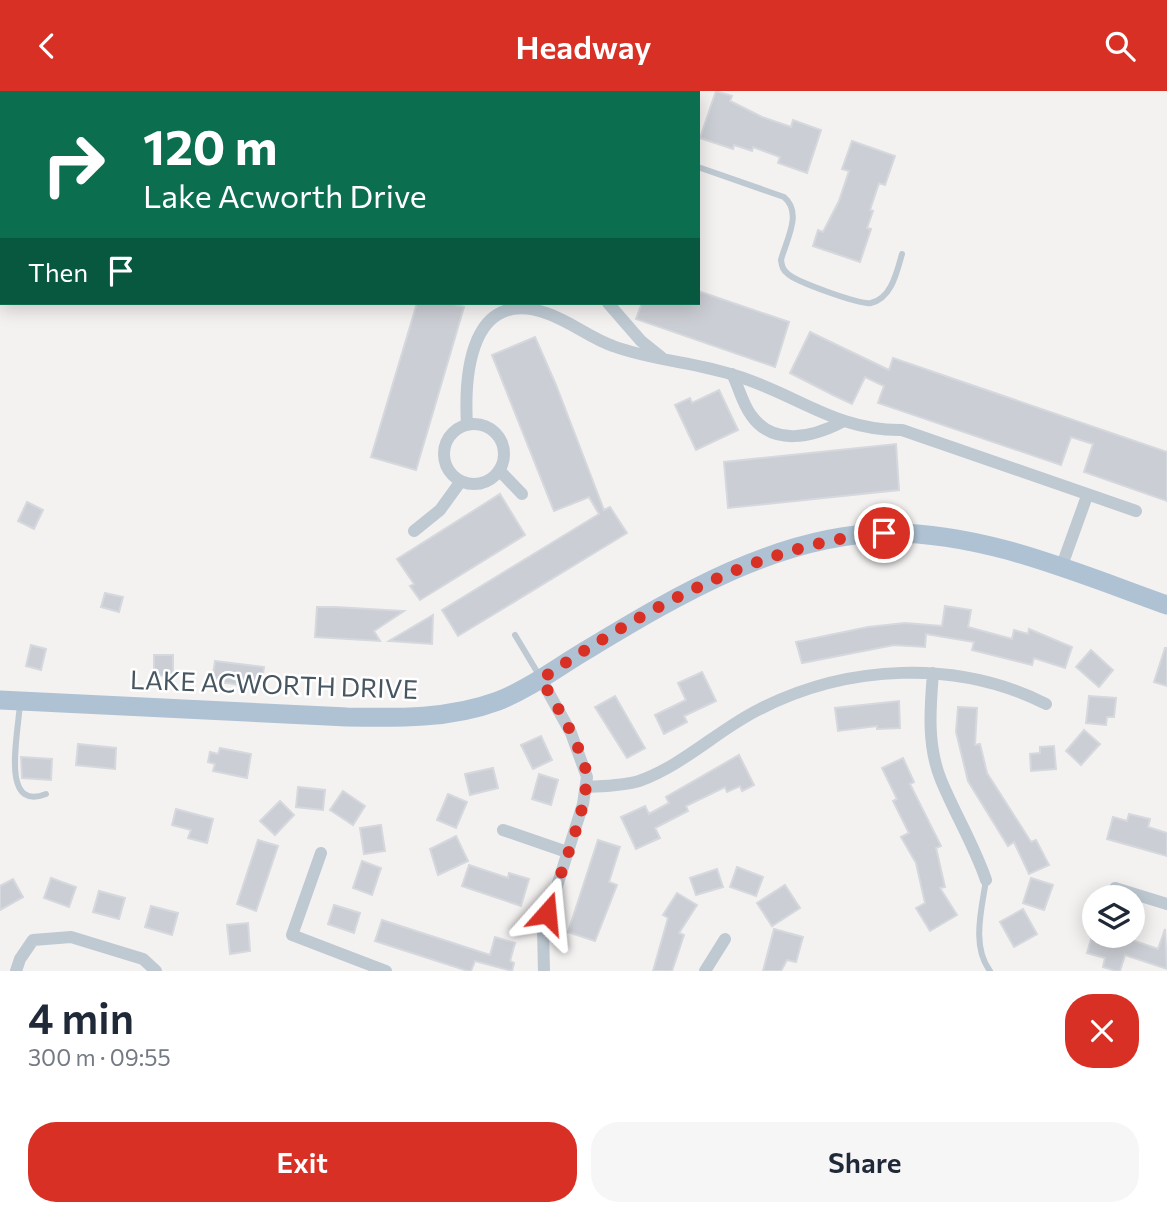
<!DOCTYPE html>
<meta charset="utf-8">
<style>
:root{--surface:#fff;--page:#f6f6f7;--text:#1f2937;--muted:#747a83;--accent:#d93025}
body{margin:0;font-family:Commissioner,sans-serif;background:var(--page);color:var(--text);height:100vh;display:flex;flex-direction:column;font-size:26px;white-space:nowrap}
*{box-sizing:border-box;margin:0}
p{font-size:23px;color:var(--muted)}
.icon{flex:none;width:38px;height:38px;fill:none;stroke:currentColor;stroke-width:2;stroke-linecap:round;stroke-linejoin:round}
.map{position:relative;height:880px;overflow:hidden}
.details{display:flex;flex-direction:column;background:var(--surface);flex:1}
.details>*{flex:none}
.top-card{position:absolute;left:0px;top:0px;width:700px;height:214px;box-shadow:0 4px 18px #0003;background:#0b6e4f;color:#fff;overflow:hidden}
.tools{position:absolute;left:1082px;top:794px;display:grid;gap:14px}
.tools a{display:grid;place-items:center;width:63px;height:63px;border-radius:50%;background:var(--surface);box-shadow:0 4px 18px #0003;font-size:35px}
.pin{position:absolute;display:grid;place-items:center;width:60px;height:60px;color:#fff;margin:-30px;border:4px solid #fff;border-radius:50%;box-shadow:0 2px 7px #0007}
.me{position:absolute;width:77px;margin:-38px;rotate:18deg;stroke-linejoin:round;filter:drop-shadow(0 0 5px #0008)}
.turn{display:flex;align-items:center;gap:24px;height:147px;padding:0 28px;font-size:32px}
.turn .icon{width:91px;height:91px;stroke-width:2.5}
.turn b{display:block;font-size:49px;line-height:60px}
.then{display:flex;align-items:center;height:66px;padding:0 28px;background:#0003;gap:14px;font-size:26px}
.round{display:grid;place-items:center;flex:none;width:74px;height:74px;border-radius:28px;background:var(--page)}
.headline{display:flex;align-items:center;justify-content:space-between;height:119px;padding:0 28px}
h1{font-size:42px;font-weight:600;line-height:52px}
.primary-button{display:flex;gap:14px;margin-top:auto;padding:14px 28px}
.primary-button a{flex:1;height:80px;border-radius:28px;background:var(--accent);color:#fff;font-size:28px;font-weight:600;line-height:80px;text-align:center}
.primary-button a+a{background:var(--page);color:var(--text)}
header{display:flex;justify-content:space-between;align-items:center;height:91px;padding:0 28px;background:var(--accent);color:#fff;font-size:32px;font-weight:600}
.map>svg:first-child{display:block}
.building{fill:#cbced4;stroke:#d5d8dd;stroke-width:2}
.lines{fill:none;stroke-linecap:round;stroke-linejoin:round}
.lane{stroke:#bec9d2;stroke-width:6}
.street{stroke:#bec9d2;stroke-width:12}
.primary{stroke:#aec2d3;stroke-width:19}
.route{stroke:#d93025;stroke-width:12;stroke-dasharray:0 21.6}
.labels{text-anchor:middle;stroke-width:5;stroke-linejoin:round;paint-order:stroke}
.street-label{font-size:26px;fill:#475661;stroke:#fff}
</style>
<header><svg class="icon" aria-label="back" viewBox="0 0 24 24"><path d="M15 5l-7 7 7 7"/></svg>Headway<svg class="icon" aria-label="search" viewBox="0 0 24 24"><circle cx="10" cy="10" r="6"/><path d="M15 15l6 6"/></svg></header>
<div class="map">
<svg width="1167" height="880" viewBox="0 0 1167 880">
<rect width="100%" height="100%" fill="#f4f1f1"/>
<!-- building -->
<path class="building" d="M716,0L732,5L730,10L762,26L791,36L793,29L821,39L807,82L778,72L780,66L753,56L752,60L734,54L733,58L700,47Z
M852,50L895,65L885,94L879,92L870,119L873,120L867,137L871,138L860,171L813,155L818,139L823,141L839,110L849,80L842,78Z
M698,200L789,231L775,276L636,228L642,212H698Z
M417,212H449L464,216L416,379L371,366Z
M810,241L889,279L893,267L1167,361V410L1084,381L1093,353L1071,346L1061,374L878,312L884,295L865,286L852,313L833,304L790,282Z
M535,246L556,294L604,419L610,416L627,442L458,545L442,519L599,423L589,406L554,420L492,264Z
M719,299L738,339L696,359L675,314L690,307L692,312Z
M896,353L899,399L728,417L724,371Z
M500,403L525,444L420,509L410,495L414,493L397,468Z
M27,411L43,419L34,438L18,430Z
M105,502L123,506L119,521L101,516Z
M945,515L971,519L968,536L1012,548L1014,539L1028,543L1029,538L1072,556L1065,577L1034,567L1032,574L972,559L974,551L926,543L925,556L894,554L802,572L796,551L868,536L905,532L942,535Z
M317,516H335L404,520L374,540L380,550L315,546Z
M433,524L432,553L389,550Z
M31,554L46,558L41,579L26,575Z
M1165,557H1167V595L1154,591Z
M1091,559L1113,579L1099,596L1076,576Z
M154,564H173V585L154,584Z
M215,570L264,576L261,597L212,590Z
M702,581L716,610L684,625L687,631L664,643L655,624L686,609L678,592Z
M615,605L645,657L627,667L595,616Z
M1089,605L1116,607L1114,626H1107L1106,634L1086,632Z
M899,610L900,637L877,638V635L838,640L835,617Z
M958,616L977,617L975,654L980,653L987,682L1031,751L1036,749L1049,774L1029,783L1014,751L1008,755L968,690L956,641Z
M1084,639L1100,653L1081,674L1066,660Z
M541,645L552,669L533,678L521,654Z
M78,653L116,657L115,678L76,674Z
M1054,655L1056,678L1031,680L1030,663L1040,662V656Z
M220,657L251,663L247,687L213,680L215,673L208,671L210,661L218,663Z
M739,664L754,694L742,700L740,695L727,701L725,696L686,715L688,720L655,737L660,747L636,758L621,726L645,715L649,723L669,712L666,706Z
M21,666L52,668L51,689L22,687Z
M903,667L914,691L910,693L941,755L936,757L945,796L940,797L957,824L930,840L916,817L925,812L916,772L901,746L909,742L893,710L897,708L882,677Z
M493,677L498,697L470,704L465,683Z
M539,683L558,689L551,714L532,708Z
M298,696L325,699L323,719L296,716Z
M343,700L365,715L353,734L330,719Z
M448,703L467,711L456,737L437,729Z
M280,710L294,724L275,744L260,730Z
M176,718L213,728L207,752L188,747L191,739L172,734Z
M1129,723L1150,728L1148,736L1167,742V765L1107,748L1113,726L1127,730Z
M381,734L385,760L364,763L360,737Z
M456,745L468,770L438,784L430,758Z
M258,749L278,755L256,820L237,813Z
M598,749L620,756L609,791L617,794L595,850L568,841Z
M362,770L381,777L372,804L353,797Z
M469,774L508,787L509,782L529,788L521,815L462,795Z
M737,776L763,786L756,805L730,796Z
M717,778L723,796L696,804L690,787Z
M51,787L76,796L69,816L44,807Z
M1031,787L1053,794L1044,819L1023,812Z
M13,788L23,806L0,819V795Z
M785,794L800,817L772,835L757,812Z
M99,800L125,807L119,828L93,821Z
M677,802L697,814L679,842L684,844L672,880H653L668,827L663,824Z
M334,814L360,822L354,842L328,833Z
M151,815L178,822L172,844L145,836Z
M1023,818L1037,843L1014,856L1000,831Z
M382,829L490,864L495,846L515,852L510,870L514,872L512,880L475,870L471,880H468L375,850Z
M248,832L250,860L230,863L227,834Z
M774,838L803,846L796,871L787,869L781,880H763Z
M1165,838L1167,878L1125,864L1120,880H1116L1103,876L1105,867L1087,862L1092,845H1130L1129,848L1158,858Z"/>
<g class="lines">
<!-- lane -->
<path class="lane" d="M269,0L275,2
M418,0L420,2
M339,2L342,0
M563,2L564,0
M683,2L684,0
M698,76L784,106C803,122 786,149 781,169C782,176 783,179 788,183C797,191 860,214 871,212C892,207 897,180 902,163
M0,129L2,130
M515,544L539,584
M20,612C18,645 0,721 46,703
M986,789C982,817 971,855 990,880"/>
<!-- street -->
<path class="street" d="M0,198L2,195
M608,212L641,250L661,266
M732,283C739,296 742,312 751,324C773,356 813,346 842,331
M444 363a30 30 0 1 1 60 0a30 30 0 1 1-60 0Z
M467,334C464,282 471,196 546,222C570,230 590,247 613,255C653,270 696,271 737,285C798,304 836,340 902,339L1136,420
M499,379L522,403
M414,440L440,419L461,390
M1061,477L1087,405
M933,582C930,618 927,655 941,689C955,723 974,754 986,789
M541,588L571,642L587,686L583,713L543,839L544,880
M586,696C603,695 623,695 639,690C682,675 718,639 758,619C847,573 957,568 1046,613
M503,739L567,761
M321,762L292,844L386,880
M1115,797L1167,813
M16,880L20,868L33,849L71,846L143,868L156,880
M705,880L725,848"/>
<!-- primary -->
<path class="primary" d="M0,609L347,626C398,627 450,628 498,610C531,597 559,575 590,557C678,504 780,443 887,442C984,441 1077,482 1167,514"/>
</g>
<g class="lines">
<!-- route -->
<path class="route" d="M547,822C557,790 594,705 585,676C576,645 557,616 541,588C644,519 758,453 884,442"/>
</g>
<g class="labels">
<!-- street labels -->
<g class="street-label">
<text transform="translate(274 594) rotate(2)" y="9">LAKE ACWORTH DRIVE</text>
</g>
</g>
</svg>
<div class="tools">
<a><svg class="icon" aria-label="layers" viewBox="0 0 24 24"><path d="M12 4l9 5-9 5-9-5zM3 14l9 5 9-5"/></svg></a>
</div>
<div class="pin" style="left:884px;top:442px;background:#d93025"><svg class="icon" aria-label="arrive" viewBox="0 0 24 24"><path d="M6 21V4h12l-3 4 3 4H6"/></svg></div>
<svg class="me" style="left:547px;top:822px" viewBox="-20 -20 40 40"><path d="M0-17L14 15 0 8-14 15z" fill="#d93025" stroke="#fff" stroke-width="4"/></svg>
<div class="top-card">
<div class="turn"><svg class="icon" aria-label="right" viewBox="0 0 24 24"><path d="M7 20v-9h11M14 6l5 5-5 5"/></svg><div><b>120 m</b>Lake Acworth Drive</div></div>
<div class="then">Then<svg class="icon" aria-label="arrive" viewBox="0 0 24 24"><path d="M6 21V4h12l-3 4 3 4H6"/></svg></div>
</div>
</div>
<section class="details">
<div class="headline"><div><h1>4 min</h1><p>300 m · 09:55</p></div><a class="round" style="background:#d93025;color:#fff"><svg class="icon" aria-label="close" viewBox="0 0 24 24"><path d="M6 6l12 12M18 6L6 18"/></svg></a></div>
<div class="primary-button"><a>Exit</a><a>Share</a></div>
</section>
